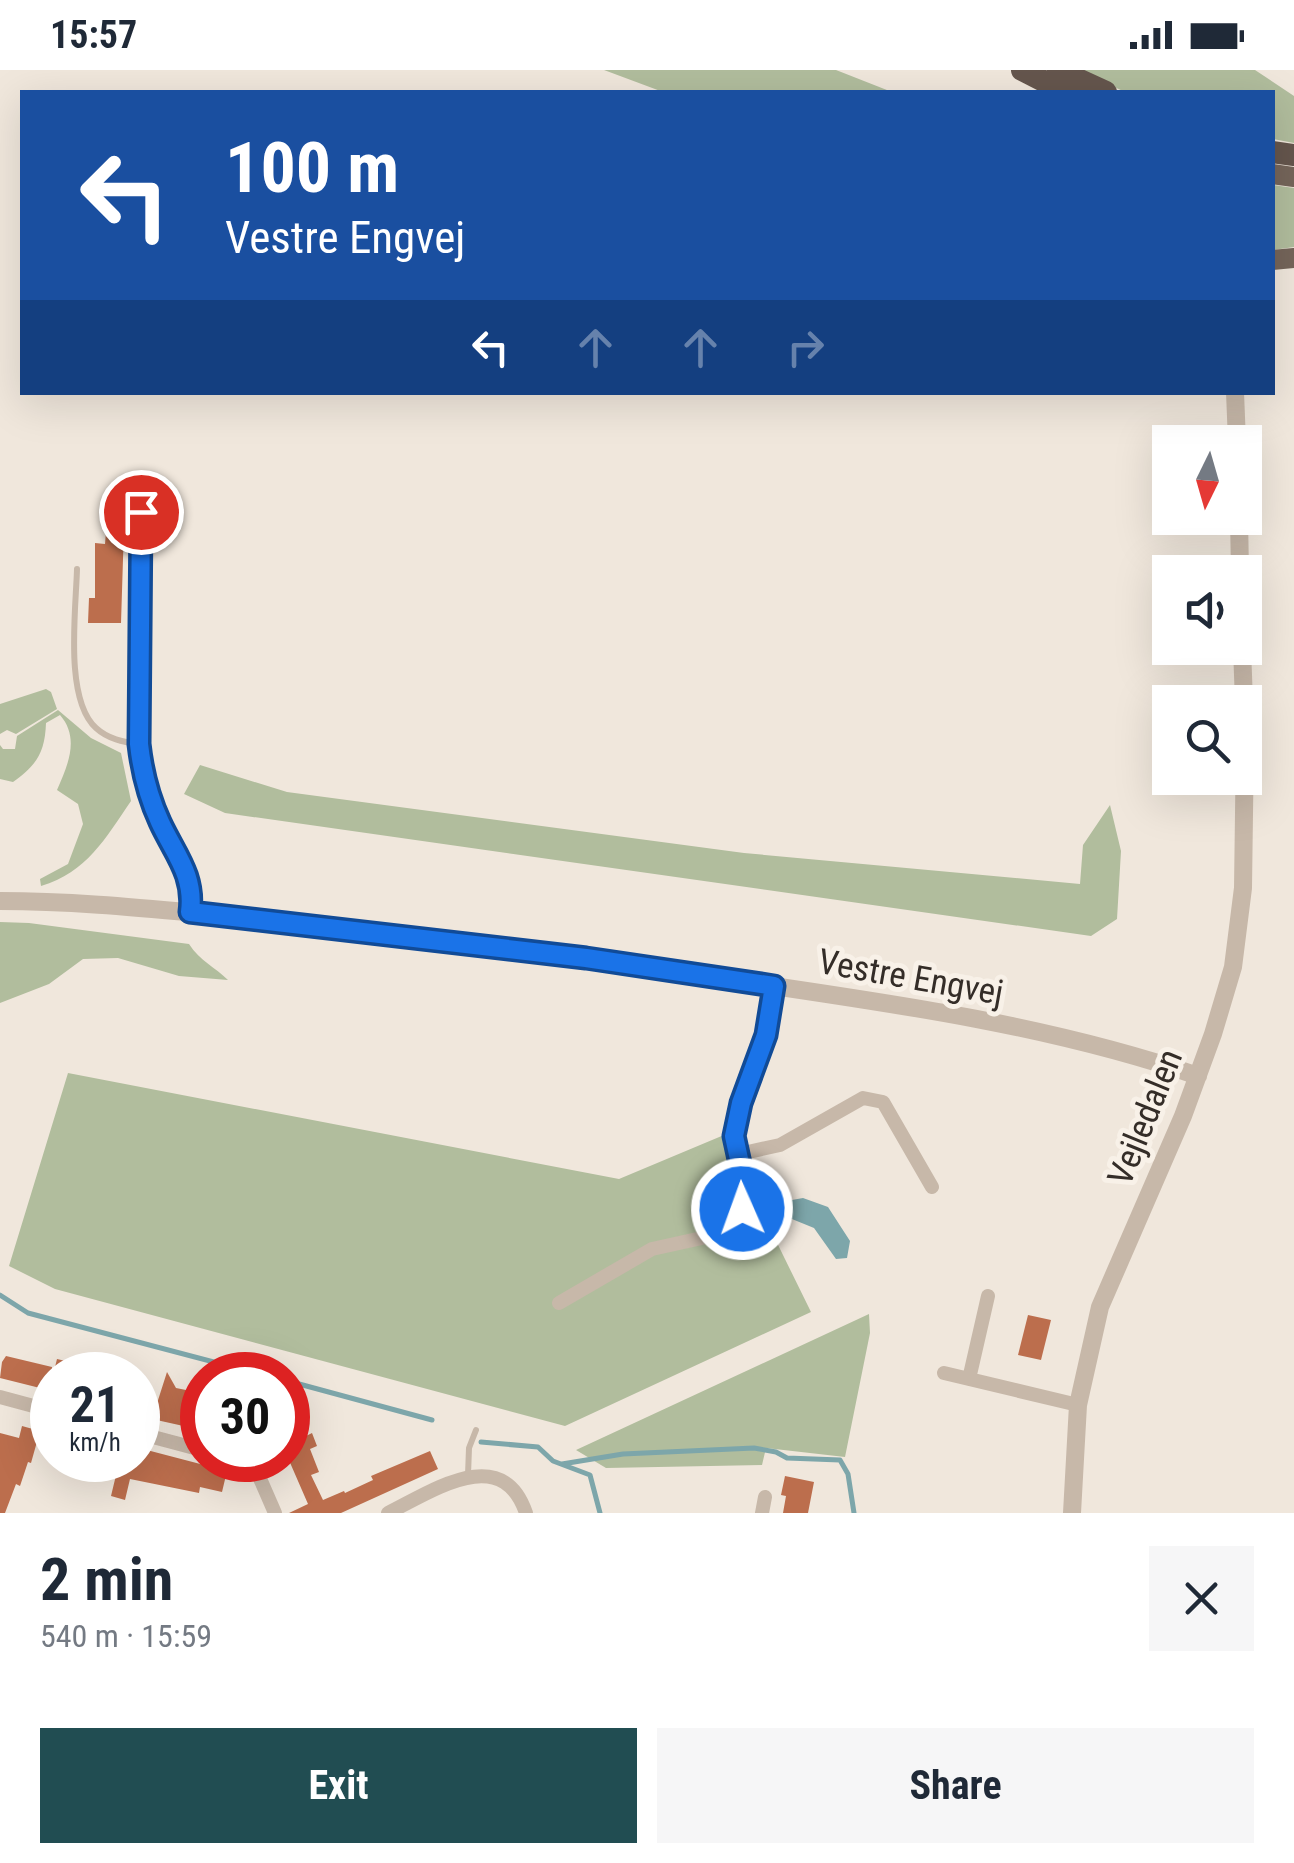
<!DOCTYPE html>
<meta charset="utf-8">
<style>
:root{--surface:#fff;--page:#f6f6f7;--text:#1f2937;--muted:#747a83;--accent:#214d52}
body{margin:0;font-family:"Roboto Condensed",sans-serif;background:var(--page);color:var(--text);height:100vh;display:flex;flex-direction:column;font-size:38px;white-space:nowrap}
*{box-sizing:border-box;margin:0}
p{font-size:32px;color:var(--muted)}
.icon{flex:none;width:55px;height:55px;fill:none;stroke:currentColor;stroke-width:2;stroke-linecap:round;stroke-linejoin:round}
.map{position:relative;height:1443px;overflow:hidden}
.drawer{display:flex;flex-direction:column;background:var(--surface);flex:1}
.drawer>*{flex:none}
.banner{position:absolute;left:20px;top:20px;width:1255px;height:305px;border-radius:0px;box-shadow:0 10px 40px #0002;background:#1a4fa0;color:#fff;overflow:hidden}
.needle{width:65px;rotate:185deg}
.controls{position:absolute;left:1152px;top:355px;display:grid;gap:20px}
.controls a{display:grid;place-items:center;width:110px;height:110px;border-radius:0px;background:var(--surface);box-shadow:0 10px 40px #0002;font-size:50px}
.speed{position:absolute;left:30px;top:1282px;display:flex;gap:20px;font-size:50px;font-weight:700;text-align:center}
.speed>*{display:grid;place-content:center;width:130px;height:130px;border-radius:50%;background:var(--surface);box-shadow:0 10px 40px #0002;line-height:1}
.speed small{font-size:25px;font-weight:400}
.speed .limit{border:15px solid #d22;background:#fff;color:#111}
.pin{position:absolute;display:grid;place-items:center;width:85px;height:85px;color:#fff;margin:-42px;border:5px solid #fff;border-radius:50%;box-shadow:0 2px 10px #0007}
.me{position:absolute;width:110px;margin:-55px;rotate:358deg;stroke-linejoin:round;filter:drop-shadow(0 0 8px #0008)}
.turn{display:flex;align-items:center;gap:35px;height:210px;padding:0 40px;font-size:45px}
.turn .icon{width:130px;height:130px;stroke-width:2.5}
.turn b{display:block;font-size:70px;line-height:85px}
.lanes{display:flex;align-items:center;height:95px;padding:0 40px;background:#0003;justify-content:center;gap:50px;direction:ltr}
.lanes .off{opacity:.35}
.round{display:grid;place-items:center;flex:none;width:105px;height:105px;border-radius:0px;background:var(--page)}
.headline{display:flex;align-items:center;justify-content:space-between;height:170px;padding:0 40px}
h1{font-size:60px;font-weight:700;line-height:75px}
.action{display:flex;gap:20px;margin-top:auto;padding:20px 40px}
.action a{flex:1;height:115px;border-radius:0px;background:var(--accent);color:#fff;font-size:40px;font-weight:700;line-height:115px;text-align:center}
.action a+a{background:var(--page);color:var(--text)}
.status{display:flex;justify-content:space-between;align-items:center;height:70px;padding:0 50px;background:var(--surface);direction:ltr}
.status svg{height:28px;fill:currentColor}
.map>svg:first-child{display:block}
.green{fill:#b1bd9d}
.water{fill:#7da6aa}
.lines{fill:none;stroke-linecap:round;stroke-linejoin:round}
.stream{stroke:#7da6aa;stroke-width:5}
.building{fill:#bc6e4d}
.service{stroke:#c7b8a9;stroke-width:6}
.minor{stroke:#c7b8a9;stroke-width:14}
.tertiary{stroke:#c7b8a9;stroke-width:18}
.primary{stroke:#75655a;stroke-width:20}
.trunk{stroke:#65564d;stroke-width:22}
.route-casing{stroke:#114b97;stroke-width:25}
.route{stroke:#1a73e8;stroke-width:18}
.labels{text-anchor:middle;stroke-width:10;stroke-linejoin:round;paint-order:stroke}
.street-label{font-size:35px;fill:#342d28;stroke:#f8f1e8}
</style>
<div class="status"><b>15:57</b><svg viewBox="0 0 49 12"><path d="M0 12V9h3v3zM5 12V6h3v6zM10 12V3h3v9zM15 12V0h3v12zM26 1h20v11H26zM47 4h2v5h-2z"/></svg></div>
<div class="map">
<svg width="1294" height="1443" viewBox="0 0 1294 1443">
<rect width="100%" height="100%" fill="#f0e7dc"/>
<!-- green -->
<path class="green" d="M604,0H836L892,22H663Z
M1078,0H1255L1294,26V73L1273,69L1272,22H1125Z
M1273,115L1294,118V177L1273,180Z
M46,619L51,622L57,639L16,664L7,660L0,664V634Z
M58,640L91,668L121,683L131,731C105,769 87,802 41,816L40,809L68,794L83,754L78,734L57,720C68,695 80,668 60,645L46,653C45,682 37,695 13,712L0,709V675L3,679H15L17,666Z
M200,695L287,722L744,783L1080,814L1083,775L1110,735L1121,781L1117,849L1091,866L225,743L184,724Z
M0,852L29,853L189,874C200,891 215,897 228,910L179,906L118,888L83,889L49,914L0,933Z
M68,1003L619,1109L724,1065L811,1242L565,1356L55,1219L9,1196Z
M869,1244L870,1263L845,1387L766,1378L762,1395L606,1398L576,1380Z"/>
<!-- water -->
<path class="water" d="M803,1128L828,1137L850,1171L847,1188L836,1189L814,1158L787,1147V1135L792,1130Z"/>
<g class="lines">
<!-- stream -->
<path class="stream" d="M0,1225L28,1243L263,1305
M288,1311L432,1350
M481,1372L538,1377L553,1391L590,1405L600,1443
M562,1394L623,1384L754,1378L776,1382L787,1388L840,1390L848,1404L854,1443"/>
</g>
<!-- building -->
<path class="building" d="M109,425H125L121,553H88L89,528H95V473L105,474Z
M1028,1245L1051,1250L1041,1290L1018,1285Z
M6,1286L52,1297V1321L0,1308L2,1292Z
M57,1289L104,1300L103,1305H53Z
M167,1302L176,1318L196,1322L188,1357L152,1349Z
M300,1353L306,1366L312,1363L317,1376L310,1379L319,1402L311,1405L323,1430L344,1421L345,1423L373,1410L371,1406L430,1381L438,1399L341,1443H289L308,1434L288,1388L292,1386L288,1375V1358Z
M22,1356L40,1361L31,1393L28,1392L20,1416L16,1414L5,1443H0V1363L19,1368Z
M143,1379L227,1401L222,1422L200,1417L199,1423L130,1409L125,1430L111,1426L117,1401L92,1394V1390H138Z
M785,1406L814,1412L808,1443H783L786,1426L781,1425Z"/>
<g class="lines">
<!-- service -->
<path class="service" d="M77,499C76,539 64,629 96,658C108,669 123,672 139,674L141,443
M468,1405L469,1378L476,1360"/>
<!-- minor -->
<path class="minor" d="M139,674C142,701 149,726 160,752C174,783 195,805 190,842
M739,1084L780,1075L863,1028L883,1032L932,1117
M559,1233L652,1179L711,1166L742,1139L745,1112L735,1066L741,1033L766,965L774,915
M944,1303L1078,1335
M969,1309L988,1226
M0,1327L52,1341
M138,1363L202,1380
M241,1390L258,1404L275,1443
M388,1443C431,1422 502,1372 526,1443
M762,1443L765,1427"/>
<!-- tertiary -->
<path class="tertiary" d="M1235,322L1237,372
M1239,448L1240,502
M1242,578L1244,632
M0,831C81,831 161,840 242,847C388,861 534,880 678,902C852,928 1032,949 1198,1006
M1072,1443L1078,1335L1100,1237L1183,1046L1213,964L1233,897L1243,818L1245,669"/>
<!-- primary -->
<path class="primary" d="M1272,104L1294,107
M1272,190L1294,188"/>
<!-- trunk -->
<path class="trunk" d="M1022,0L1065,22
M1058,0L1106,22
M1272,82L1294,85"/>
</g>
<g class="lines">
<defs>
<path id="route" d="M141,442L139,674C142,701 148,726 160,752C174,783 195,805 190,842L586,888L774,916L766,965L741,1033L734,1066L744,1112L742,1139"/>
</defs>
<!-- route casing -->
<use href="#route" class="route-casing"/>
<!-- route -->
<use href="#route" class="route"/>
</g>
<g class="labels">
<!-- street labels -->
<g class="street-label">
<text transform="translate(911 907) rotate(10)" y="12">Vestre Engvej</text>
<text transform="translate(1145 1047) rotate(-68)" y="12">Vejledalen</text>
</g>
</g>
</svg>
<div class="controls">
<a><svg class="needle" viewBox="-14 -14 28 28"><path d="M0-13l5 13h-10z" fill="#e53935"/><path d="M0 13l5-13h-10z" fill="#747a83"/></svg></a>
<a><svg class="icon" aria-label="sound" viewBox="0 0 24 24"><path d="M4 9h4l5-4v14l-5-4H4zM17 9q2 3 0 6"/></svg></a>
<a><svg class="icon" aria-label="search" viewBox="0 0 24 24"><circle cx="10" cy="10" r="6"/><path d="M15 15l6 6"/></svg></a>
</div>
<div class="speed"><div>21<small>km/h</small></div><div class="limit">30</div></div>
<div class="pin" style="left:141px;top:442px;background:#d93025"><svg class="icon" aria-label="arrive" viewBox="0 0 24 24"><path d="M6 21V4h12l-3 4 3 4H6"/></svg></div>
<svg class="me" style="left:742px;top:1139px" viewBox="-20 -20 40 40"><circle r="17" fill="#1a73e8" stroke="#fff" stroke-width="3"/><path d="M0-11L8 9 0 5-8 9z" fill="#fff"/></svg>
<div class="banner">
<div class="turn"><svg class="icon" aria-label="left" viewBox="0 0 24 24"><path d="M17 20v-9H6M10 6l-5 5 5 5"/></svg><div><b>100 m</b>Vestre Engvej</div></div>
<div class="lanes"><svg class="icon" aria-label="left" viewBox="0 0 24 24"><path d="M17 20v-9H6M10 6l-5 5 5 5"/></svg><svg class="icon off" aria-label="ahead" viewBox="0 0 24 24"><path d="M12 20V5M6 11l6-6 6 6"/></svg><svg class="icon off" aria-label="ahead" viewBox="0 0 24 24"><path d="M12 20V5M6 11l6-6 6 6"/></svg><svg class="icon off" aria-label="right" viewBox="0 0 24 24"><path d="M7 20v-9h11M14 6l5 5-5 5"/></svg></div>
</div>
</div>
<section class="drawer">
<div class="headline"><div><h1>2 min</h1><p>540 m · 15:59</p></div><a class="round"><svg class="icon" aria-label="close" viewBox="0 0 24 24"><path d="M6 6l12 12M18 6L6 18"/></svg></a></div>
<div class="action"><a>Exit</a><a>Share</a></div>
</section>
